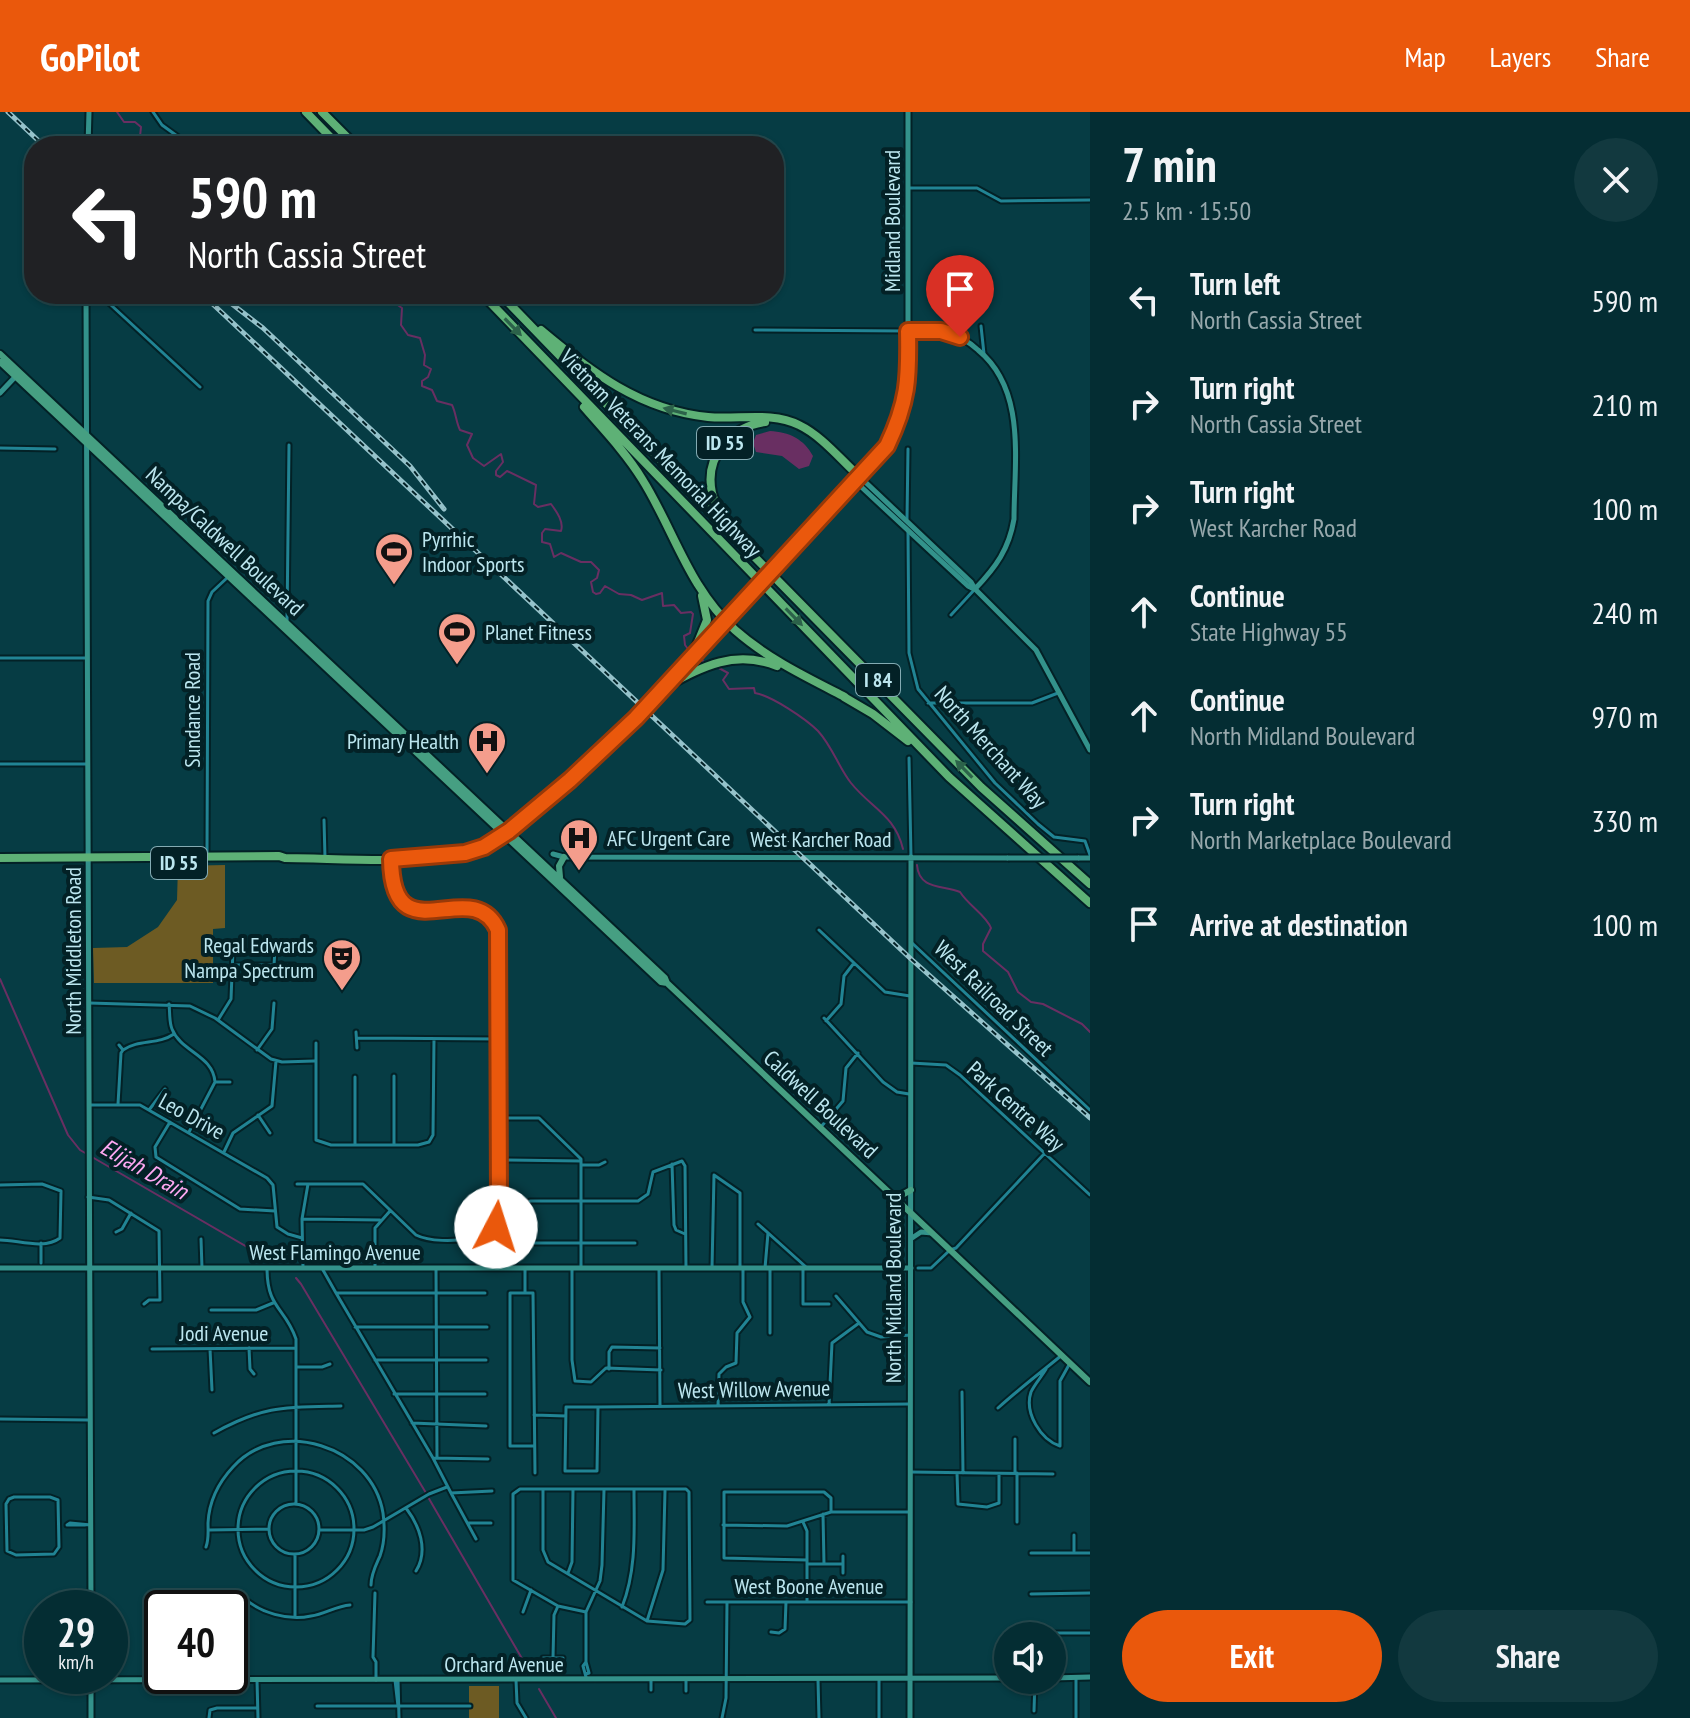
<!DOCTYPE html>
<meta charset="utf-8">
<style>
:root{--surface:#042d33;--page:#12393f;--text:#f1f3f6;--muted:#97a8ac;--line:#25494e;--accent:#ea580c}
body{margin:0;font-family:"PT Sans Narrow",sans-serif;background:var(--page);color:var(--text);height:100vh;display:flex;flex-direction:column;font-size:30px;white-space:nowrap}
*{box-sizing:border-box;margin:0}
p{font-size:26px;color:var(--muted)}
.icon{flex:none;width:44px;height:44px;fill:none;stroke:currentColor;stroke-width:2;stroke-linecap:round;stroke-linejoin:round}
.map{position:relative;flex:1;overflow:hidden}
.sheet{display:flex;flex-direction:column;background:var(--surface);width:600px}
.sheet>*{flex:none}
.hud{position:absolute;left:24px;top:24px;width:760px;height:168px;border-radius:32px;box-shadow:0 2px 6px #0004,0 0 0 2px var(--line);background:#202124;color:#fff;overflow:hidden}
.tools{position:absolute;left:994px;top:1510px;display:grid;gap:16px}
.tools a{display:grid;place-items:center;width:72px;height:72px;border-radius:50%;background:var(--surface);box-shadow:0 2px 6px #0004,0 0 0 2px var(--line);font-size:40px}
.speed{position:absolute;left:24px;top:1478px;display:flex;gap:16px;font-size:40px;font-weight:700;text-align:center}
.speed>*{display:grid;place-content:center;width:104px;height:104px;border-radius:50%;background:var(--surface);box-shadow:0 2px 6px #0004,0 0 0 2px var(--line);line-height:1}
.speed small{font-size:20px;font-weight:400}
.speed .limit{border:4px solid #111;border-radius:12px;background:#fff;color:#111}
.pin{position:absolute;display:grid;place-items:center;width:68px;height:68px;color:#fff;margin:-82px -34px;border-radius:50% 50% 50% 0;rotate:-45deg;box-shadow:0 0 8px #0007}
.pin .icon{rotate:45deg}
.me{position:absolute;width:88px;margin:-44px;rotate:5deg;stroke-linejoin:round;filter:drop-shadow(0 0 6px #0008)}
.turn{display:flex;align-items:center;gap:28px;height:168px;padding:0 32px;font-size:36px}
.turn .icon{width:104px;height:104px;stroke-width:2.5}
.turn b{display:block;font-size:56px;line-height:68px}
.round{display:grid;place-items:center;flex:none;width:84px;height:84px;border-radius:42px;background:var(--page)}
.overview{display:flex;align-items:center;justify-content:space-between;height:136px;padding:0 32px}
h1{font-size:48px;font-weight:700;line-height:60px}
.action{display:flex;gap:16px;margin-top:auto;padding:16px 32px}
.action a{flex:1;height:92px;border-radius:48px;background:var(--accent);color:#fff;font-size:32px;font-weight:700;line-height:92px;text-align:center}
.action a+a{background:var(--page);color:var(--text)}
ul{padding:0;list-style:none}
li{display:flex;align-items:center;gap:24px;height:104px;padding:0 32px}
li div{flex:1}
li b{display:block;font-size:30px}
li em{font-style:normal}
header{display:flex;align-items:center;gap:48px;box-sizing:border-box;height:112px;padding:0 40px;background:var(--accent);color:#fff}
header strong{font-size:38px}
nav{display:flex;gap:44px;margin-inline-start:auto;font-size:28px}
main{display:flex;flex:1;min-height:0}
.map>svg:first-child{display:block}
.green{fill:#6d5b23}
.water{fill:#692f62}
.lines{fill:none;stroke-linecap:round;stroke-linejoin:round}
.stream{stroke:#692f62;stroke-width:2}
.street-casing{stroke:#032126;stroke-width:7}
.secondary-casing{stroke:#032126;stroke-width:9}
.primary-casing{stroke:#032126;stroke-width:10}
.highway-casing{stroke:#032126;stroke-width:12}
.street{stroke:#218494;stroke-width:3}
.secondary{stroke:#33928b;stroke-width:5}
.primary{stroke:#469f82;stroke-width:6}
.highway{stroke:#5eb176;stroke-width:8}
.rail-casing{stroke:#95c2ca;stroke-width:5}
.rail{stroke:#032126;stroke-width:2;stroke-dasharray:6;stroke-linecap:butt}
.secondary-bridge-casing{stroke:#032126;stroke-width:9;stroke-linecap:butt}
.highway-bridge-casing{stroke:#032126;stroke-width:12;stroke-linecap:butt}
.secondary-bridge{stroke:#33928b;stroke-width:5}
.highway-bridge{stroke:#5eb176;stroke-width:8}
.oneway{fill:#2c624a}
.route-casing{stroke:#983908;stroke-width:20}
.route{stroke:#ea580c;stroke-width:14}
.labels{text-anchor:middle;stroke-width:8;stroke-linejoin:round;paint-order:stroke}
.shield{fill:#032126;stroke:#84abb3;stroke-width:2}
.shield-label{font-size:20px;font-weight:bold;fill:#bce6ef}
.street-label{font-size:22px;fill:#bce6ef;stroke:#032126}
.poi-label{font-size:22px;fill:#bce6ef;stroke:#032126;text-anchor:start}
.water-label{font-size:24px;font-style:italic;fill:#fea8f2;stroke:#032126}
</style>
<header>
<strong>GoPilot</strong>
<nav><a>Map</a><a>Layers</a><a>Share</a></nav>
</header>
<main>
<div class="map">
<svg width="1090" height="1606" viewBox="0 0 1090 1606">
<rect width="100%" height="100%" fill="#063c44"/>
<!-- green -->
<path class="green" d="M225,753V816L213,817V871H94L93,836L127,835L158,815L177,788L178,754Z
M469,1574H499V1606H469Z"/>
<!-- water -->
<path class="water" d="M770,319C789,320 804,327 813,344L809,354L799,357L782,344L756,340L753,331L756,323Z"/>
<g class="lines">
<!-- stream -->
<path class="stream" d="M117,0L124,10H135L141,15L139,34
M146,34L150,29L157,34
M369,182L389,187L402,196L401,213L408,223L420,226L425,243L424,253L431,257L428,265L422,269V274L432,278L437,289L452,293C456,301 456,310 460,318L472,322L467,333L473,346L484,354L501,342L503,350L496,359V363L500,365L507,359L536,373L534,392L538,395L551,392C557,400 564,410 561,419L545,417L542,421V430L550,432L554,445L561,441L581,450H591L599,458L597,466L591,470L593,480L596,482L600,481L605,474L619,482L631,483L642,488L662,481L663,494L674,493L681,501L691,500L693,502L690,521L684,524L685,533L691,541
M696,544L707,552
M717,555L728,561L723,568L729,577L754,576L755,581C772,584 806,607 818,619C832,634 839,656 851,671C871,696 895,703 903,737
M917,753C919,778 943,773 960,780C969,794 986,803 991,816L983,832V839L1008,860L1018,880L1031,890L1043,892L1082,912L1090,920
M0,867L68,1023L80,1038L273,1150
M296,1166L301,1172L426,1381
M428,1385L531,1562
M539,1577L556,1606"/>
<defs>
<path id="street" d="M153,0L162,13L191,34
M909,76H977L1001,89L1090,88
M99,182L200,275
M981,214L984,242
M755,218L908,219
M0,336L55,337
M907,407L908,337
M908,419L909,541L918,577L995,671L1038,712L1054,725L1085,729L1090,743
M951,503L975,477
M287,509L289,333
M0,546H86
M928,591H1032L1058,581
M909,646L911,745
M0,652H86
M324,708L325,746
M207,742L208,489L212,480L228,465
M819,818L885,880L910,884
M912,831L1090,998
M234,853H294
M274,853L275,838
M89,891L190,894L215,906L271,947L282,950L314,949
M169,892C170,900 169,910 172,917C181,940 213,943 215,970L189,1020
M824,906L883,970L897,980L909,982
M218,908L231,887L233,837
M826,909L841,892L844,864L854,851
M356,920L357,936
M357,926L499,927
M316,931V1028L331,1033H418L429,1030L433,1023L434,927
M119,933L123,938C139,927 158,933 174,922
M257,938L272,917L274,891
M911,951L946,953L960,963L1090,1083
M394,964V1033
M355,965V1033
M215,970H230
M118,992L121,941L123,938
M90,993H140L267,1066L273,1073L277,1115L288,1122L302,1126
M149,998L165,977
M258,1003L270,1021
M499,1006H539L581,1047V1156
M170,1010L155,1035L156,1045L240,1097L275,1099
M820,1016L843,989L846,956L858,941
M224,1040L233,1021L272,994L276,949
M499,1048L581,1049
M672,1052L674,1113L676,1118L685,1122
M581,1053H599L605,1050
M297,1072H363L416,1123C430,1130 454,1129 469,1127C480,1125 484,1120 495,1121
M0,1073L42,1072L61,1079L60,1126C44,1138 18,1128 0,1128
M88,1085L109,1088L159,1119L160,1188H149L144,1192
M530,1089H638L648,1082L653,1060L682,1049L685,1054L686,1156
M302,1107L380,1108
M758,1112L806,1155
M116,1120L122,1117L131,1101
M201,1127L202,1156
M528,1131H635
M41,1142V1151V1131
M267,1156C267,1197 285,1195 296,1227V1392
M303,1156L302,1107L308,1072
M375,1156V1116L390,1099
M436,1156L437,1346
M525,1156V1180
M572,1156V1248L575,1269L591,1270L606,1256L661,1258
M712,1156L714,1063L740,1081V1156
M765,1156L768,1121
M803,1156V1192H829
M918,1156H931L950,1138L956,1136L1045,1041
M323,1158L336,1181H485
M659,1158L660,1294
M336,1181L433,1346L488,1347
M836,1184L867,1220L881,1225L911,1223
M211,1198H256L273,1191
M355,1215H487
M770,1221V1156
M249,1236L250,1257L254,1262
M152,1237L296,1236
M210,1237L212,1278
M375,1248H486
M296,1255H322L330,1252
M609,1257V1240L612,1235L660,1236
M1046,1257C1042,1264 1034,1273 1031,1280C1024,1301 1041,1328 1060,1334V1269L1070,1251
M962,1280L963,1361
M394,1282H485
M829,1293L832,1231L859,1211
M718,1294L719,1262L726,1255L736,1251L737,1221L750,1205L743,1190V1156
M566,1295H598L597,1359H565Z
M598,1295L910,1292
M998,1296C1019,1277 1040,1261 1062,1243
M534,1303L566,1304
M0,1307L88,1308
M412,1311L486,1314
M214,1321C264,1293 286,1295 341,1294
M1015,1327V1361
M534,1334H510V1181H533L535,1361
M433,1346L451,1381L492,1379
M238 1417a58 58 0 1 1 116 0a58 58 0 1 1-116 0Z
M911,1360L1053,1362
M957,1361L958,1392L987,1395L999,1391V1362
M1017,1361V1410
M543,1377V1438L548,1450L647,1509L685,1512L690,1508L689,1380L686,1377H520L513,1382V1468L558,1494L586,1500
M451,1381L476,1427
M14,1385H50L58,1388L59,1435L54,1442L16,1443L7,1439L6,1392L9,1387Z
M269 1417a25 25 0 1 1 50 0a25 25 0 1 1-50 0Z
M406,1396C419,1413 429,1438 416,1459
M823,1402L824,1452
M803,1410L807,1419V1490
M468,1411H491
M85,1413H67L70,1411L91,1413
M723,1413L787,1414L831,1400H909
M209,1418L269,1417
M319,1418H364L373,1415L429,1382L447,1375
M1074,1423V1439
M206,1435C209,1427 208,1419 208,1411C209,1390 219,1370 233,1355C279,1304 372,1334 383,1401C385,1416 385,1430 380,1444C376,1453 371,1462 371,1473
M1031,1441H1090
M295,1442V1505
M807,1448L724,1446V1380H824L831,1386V1400
M808,1452H843V1461
M843,1452V1444
M568,1461L572,1450L573,1378
M375,1481L373,1545L376,1550V1568
M1031,1482L1090,1481
M243,1485C260,1501 288,1509 311,1504C325,1502 336,1494 350,1493
M707,1490H911
M622,1495C637,1457 634,1417 634,1378
M523,1500L531,1478
M647,1509L663,1458L665,1379
M771,1520L779,1521L785,1517L786,1490
M1029,1521H1090
M543,1546H563
M553,1546L554,1503L558,1494
M586,1562L589,1561L586,1550
M586,1565L583,1554L586,1550V1500L600,1469L602,1453L604,1378
M257,1568L258,1606
M395,1568L398,1594
M398,1568L399,1606
M516,1568L517,1591L526,1606
M651,1568V1578
M818,1568L819,1606
M879,1568V1606
M686,1579V1568
M317,1594H470
M1034,1599L1035,1568
M209,1606L210,1598L217,1596H257
M722,1606L726,1586L727,1490
M1076,1606V1566"/>
<path id="secondary" d="M908,0V275C899,317 888,333 860,365L971,470L975,477L1036,538L1090,638
M88,34L89,0
M86,182L91,1496
M908,219C920,219 934,217 946,220C958,223 968,229 978,238C1027,278 1014,350 1014,407C1009,437 996,455 975,477
M0,281L16,264
M856,370L968,474L974,477
M553,742L564,745L1008,746
M1078,746H1090
M391,747C392,848 472,760 498,818L499,1091L494,1156
M912,1126L921,1120L932,1121
M0,1156H911
M1052,1566L1090,1565
M91,1567V1606
M0,1568L1008,1566
M910,1606L911,745"/>
<path id="primary" d="M0,242L665,866L667,871L1090,1270
M0,250L661,870L667,871
M560,765L559,754L564,745
M892,1083L900,1084L911,1078"/>
<path id="highway" d="M306,0L339,34
M322,0L356,34
M482,182L949,665L1090,791
M500,182L735,425L981,675L1090,772
M541,218C591,260 640,298 708,305C737,308 772,299 799,313C822,324 841,348 860,365L777,454
M584,295C604,318 626,341 642,367C674,418 688,475 735,518C768,547 806,565 845,585
M728,415C722,404 715,393 712,381C704,344 731,315 765,310
M696,535L707,508L702,484
M665,575C702,555 734,537 777,554
M844,585L873,602L908,629
M651,590L757,476
M0,746L279,744L285,746C339,746 426,754 475,738C499,731 517,712 536,697C570,668 603,637 636,606"/>
</defs>
<!-- street casing -->
<use href="#street" class="street-casing"/>
<!-- secondary casing -->
<use href="#secondary" class="secondary-casing"/>
<!-- primary casing -->
<use href="#primary" class="primary-casing"/>
<!-- highway casing -->
<use href="#highway" class="highway-casing"/>
<!-- street -->
<use href="#street" class="street"/>
<!-- secondary -->
<use href="#secondary" class="secondary"/>
<!-- primary -->
<use href="#primary" class="primary"/>
<!-- highway -->
<use href="#highway" class="highway"/>
<defs>
<path id="rail" d="M8,0L44,34
M202,182L911,847L1090,1006
M219,182L263,216L410,354L444,397"/>
</defs>
<!-- rail casing -->
<use href="#rail" class="rail-casing"/>
<!-- rail -->
<use href="#rail" class="rail"/>
<defs>
<path id="secondary-bridge" d="M1008,746H1078"/>
<path id="highway-bridge" d="M757,476L777,454
M636,606L651,590"/>
</defs>
<!-- secondary-bridge casing -->
<use href="#secondary-bridge" class="secondary-bridge-casing"/>
<!-- highway-bridge casing -->
<use href="#highway-bridge" class="highway-bridge-casing"/>
<!-- secondary-bridge -->
<use href="#secondary-bridge" class="secondary-bridge"/>
<!-- highway-bridge -->
<use href="#highway-bridge" class="highway-bridge"/>
</g>
<!-- one-way arrows -->
<defs><path id="oneway-solid" d="M-6-.8H1V-3.2L6.5 0L1 3.2V.8H-6Z" transform="scale(2)"/></defs>
<g class="oneway">
<use href="#oneway-solid" transform="translate(513 215) rotate(46)"/>
<use href="#oneway-solid" transform="translate(675 299) rotate(-166)"/>
<use href="#oneway-solid" transform="translate(794 505) rotate(46)"/>
<use href="#oneway-solid" transform="translate(964 657) rotate(-134)"/>
</g>
<g class="lines">
<defs>
<path id="route" d="M496,1115L499,1091L498,818C472,760 392,847 391,747L465,741L484,735L509,719L570,668L636,606L887,334C908,290 909,267 908,219H941L960,225"/>
</defs>
<!-- route casing -->
<use href="#route" class="route-casing"/>
<!-- route -->
<use href="#route" class="route"/>
</g>
<!-- icons -->
<defs>
<symbol id="stadium-pin" viewBox="-11 -11 22 30"><path d="M0 17L-7.5 6A9.5 9.5 0 1 1 7.5 6Z" fill="#f49d8c" stroke="#032126"/><path d="M0-5a6.5 5 0 1 0 0 10a6.5 5 0 1 0 0-10ZM-3.5-1.8h7v3.6h-7Z" fill="#111"/></symbol>
<symbol id="hospital-pin" viewBox="-11 -11 22 30"><path d="M0 17L-7.5 6A9.5 9.5 0 1 1 7.5 6Z" fill="#f49d8c" stroke="#032126"/><path d="M-5-5h3v3.5h4V-5h3V5h-3V1.5h-4V5h-3Z" fill="#111"/></symbol>
<symbol id="theatre-pin" viewBox="-11 -11 22 30"><path d="M0 17L-7.5 6A9.5 9.5 0 1 1 7.5 6Z" fill="#f49d8c" stroke="#032126"/><path d="M-5-5.5Q0-4 5-5.5V0Q5 5 0 6Q-5 5-5 0ZM-3.3-2.5H-1v1.5H-3.3ZM1-2.5H3.3v1.5H1ZM-2.8 1Q0 5.5 2.8 1Z" fill="#111"/></symbol>
</defs>
<g fill-rule="evenodd">
<use href="#stadium-pin" x="372" y="418" width="44" height="60"/>
<use href="#stadium-pin" x="435" y="498" width="44" height="60"/>
<use href="#hospital-pin" x="465" y="607" width="44" height="60"/>
<use href="#hospital-pin" x="557" y="704" width="44" height="60"/>
<use href="#theatre-pin" x="320" y="824" width="44" height="60"/>
</g>
<g class="labels">
<!-- shield labels -->
<g class="shield">
<rect x="697" y="315" width="56" height="32" rx="6"/>
<rect x="856" y="552" width="44" height="32" rx="6"/>
<rect x="151" y="735" width="56" height="32" rx="6"/>
</g>
<g class="shield-label">
<text x="725" y="338">ID 55</text>
<text x="878" y="575">I 84</text>
<text x="179" y="758">ID 55</text>
</g>
<!-- street labels -->
<g class="street-label">
<text transform="translate(892 109) rotate(-90)" y="8">Midland Boulevard</text>
<text transform="translate(661 341) rotate(46)" y="8">Vietnam Veterans Memorial Highway</text>
<text transform="translate(225 429) rotate(43)" y="8">Nampa/Caldwell Boulevard</text>
<text transform="translate(192 598) rotate(-90)" y="8">Sundance Road</text>
<text transform="translate(991 635) rotate(48)" y="8">North Merchant Way</text>
<text x="821" y="735">West Karcher Road</text>
<text transform="translate(73 839) rotate(-90)" y="8">North Middleton Road</text>
<text transform="translate(994 886) rotate(44)" y="8">West Railroad Street</text>
<text transform="translate(821 992) rotate(43)" y="8">Caldwell Boulevard</text>
<text transform="translate(1016 994) rotate(42)" y="8">Park Centre Way</text>
<text transform="translate(192 1004) rotate(29)" y="8">Leo Drive</text>
<text x="335" y="1148">West Flamingo Avenue</text>
<text transform="translate(893 1176) rotate(-90)" y="8">North Midland Boulevard</text>
<text x="224" y="1229">Jodi Avenue</text>
<text transform="translate(754 1277) rotate(-1)" y="8">West Willow Avenue</text>
<text x="809" y="1482">West Boone Avenue</text>
<text x="504" y="1560">Orchard Avenue</text>
</g>
<!-- poi labels -->
<g class="poi-label">
<text x="422" y="435">Pyrrhic<tspan x="422" dy="25">Indoor Sports</tspan></text>
<text x="485" y="528">Planet Fitness</text>
<text x="459" y="637" text-anchor="end">Primary Health</text>
<text x="607" y="734">AFC Urgent Care</text>
<text x="314" y="841" text-anchor="end">Regal Edwards<tspan x="314" dy="25">Nampa Spectrum</tspan></text>
</g>
<!-- water labels -->
<g class="water-label">
<text transform="translate(144 1057) rotate(30)" y="8">Elijah Drain</text>
</g>
</g>
</svg>
<div class="tools">
<a><svg class="icon" aria-label="sound" viewBox="0 0 24 24"><path d="M4 9h4l5-4v14l-5-4H4zM17 9q2 3 0 6"/></svg></a>
</div>
<div class="speed"><div>29<small>km/h</small></div><div class="limit">40</div></div>
<div class="pin" style="left:960px;top:225px;background:#d93025"><svg class="icon" aria-label="arrive" viewBox="0 0 24 24"><path d="M6 21V4h12l-3 4 3 4H6"/></svg></div>
<svg class="me" style="left:496px;top:1115px" viewBox="-20 -20 40 40"><circle r="19" fill="#fff"/><path d="M0-13L10 11 0 6-10 11z" fill="#ea580c"/></svg>
<div class="hud">
<div class="turn"><svg class="icon" aria-label="left" viewBox="0 0 24 24"><path d="M17 20v-9H6M10 6l-5 5 5 5"/></svg><div><b>590 m</b>North Cassia Street</div></div>
</div>
</div>
<section class="sheet">
<div class="overview"><div><h1>7 min</h1><p>2.5 km · 15:50</p></div><a class="round"><svg class="icon" aria-label="close" viewBox="0 0 24 24"><path d="M6 6l12 12M18 6L6 18"/></svg></a></div>
<ul>
<li><svg class="icon" aria-label="left" viewBox="0 0 24 24"><path d="M17 20v-9H6M10 6l-5 5 5 5"/></svg><div><b>Turn left</b><p>North Cassia Street</p></div><em>590 m</em></li>
<li><svg class="icon" aria-label="right" viewBox="0 0 24 24"><path d="M7 20v-9h11M14 6l5 5-5 5"/></svg><div><b>Turn right</b><p>North Cassia Street</p></div><em>210 m</em></li>
<li><svg class="icon" aria-label="right" viewBox="0 0 24 24"><path d="M7 20v-9h11M14 6l5 5-5 5"/></svg><div><b>Turn right</b><p>West Karcher Road</p></div><em>100 m</em></li>
<li><svg class="icon" aria-label="ahead" viewBox="0 0 24 24"><path d="M12 20V5M6 11l6-6 6 6"/></svg><div><b>Continue</b><p>State Highway 55</p></div><em>240 m</em></li>
<li><svg class="icon" aria-label="ahead" viewBox="0 0 24 24"><path d="M12 20V5M6 11l6-6 6 6"/></svg><div><b>Continue</b><p>North Midland Boulevard</p></div><em>970 m</em></li>
<li><svg class="icon" aria-label="right" viewBox="0 0 24 24"><path d="M7 20v-9h11M14 6l5 5-5 5"/></svg><div><b>Turn right</b><p>North Marketplace Boulevard</p></div><em>330 m</em></li>
<li><svg class="icon" aria-label="arrive" viewBox="0 0 24 24"><path d="M6 21V4h12l-3 4 3 4H6"/></svg><div><b>Arrive at destination</b></div><em>100 m</em></li>
</ul>
<div class="action"><a>Exit</a><a>Share</a></div>
</section>
</main>
